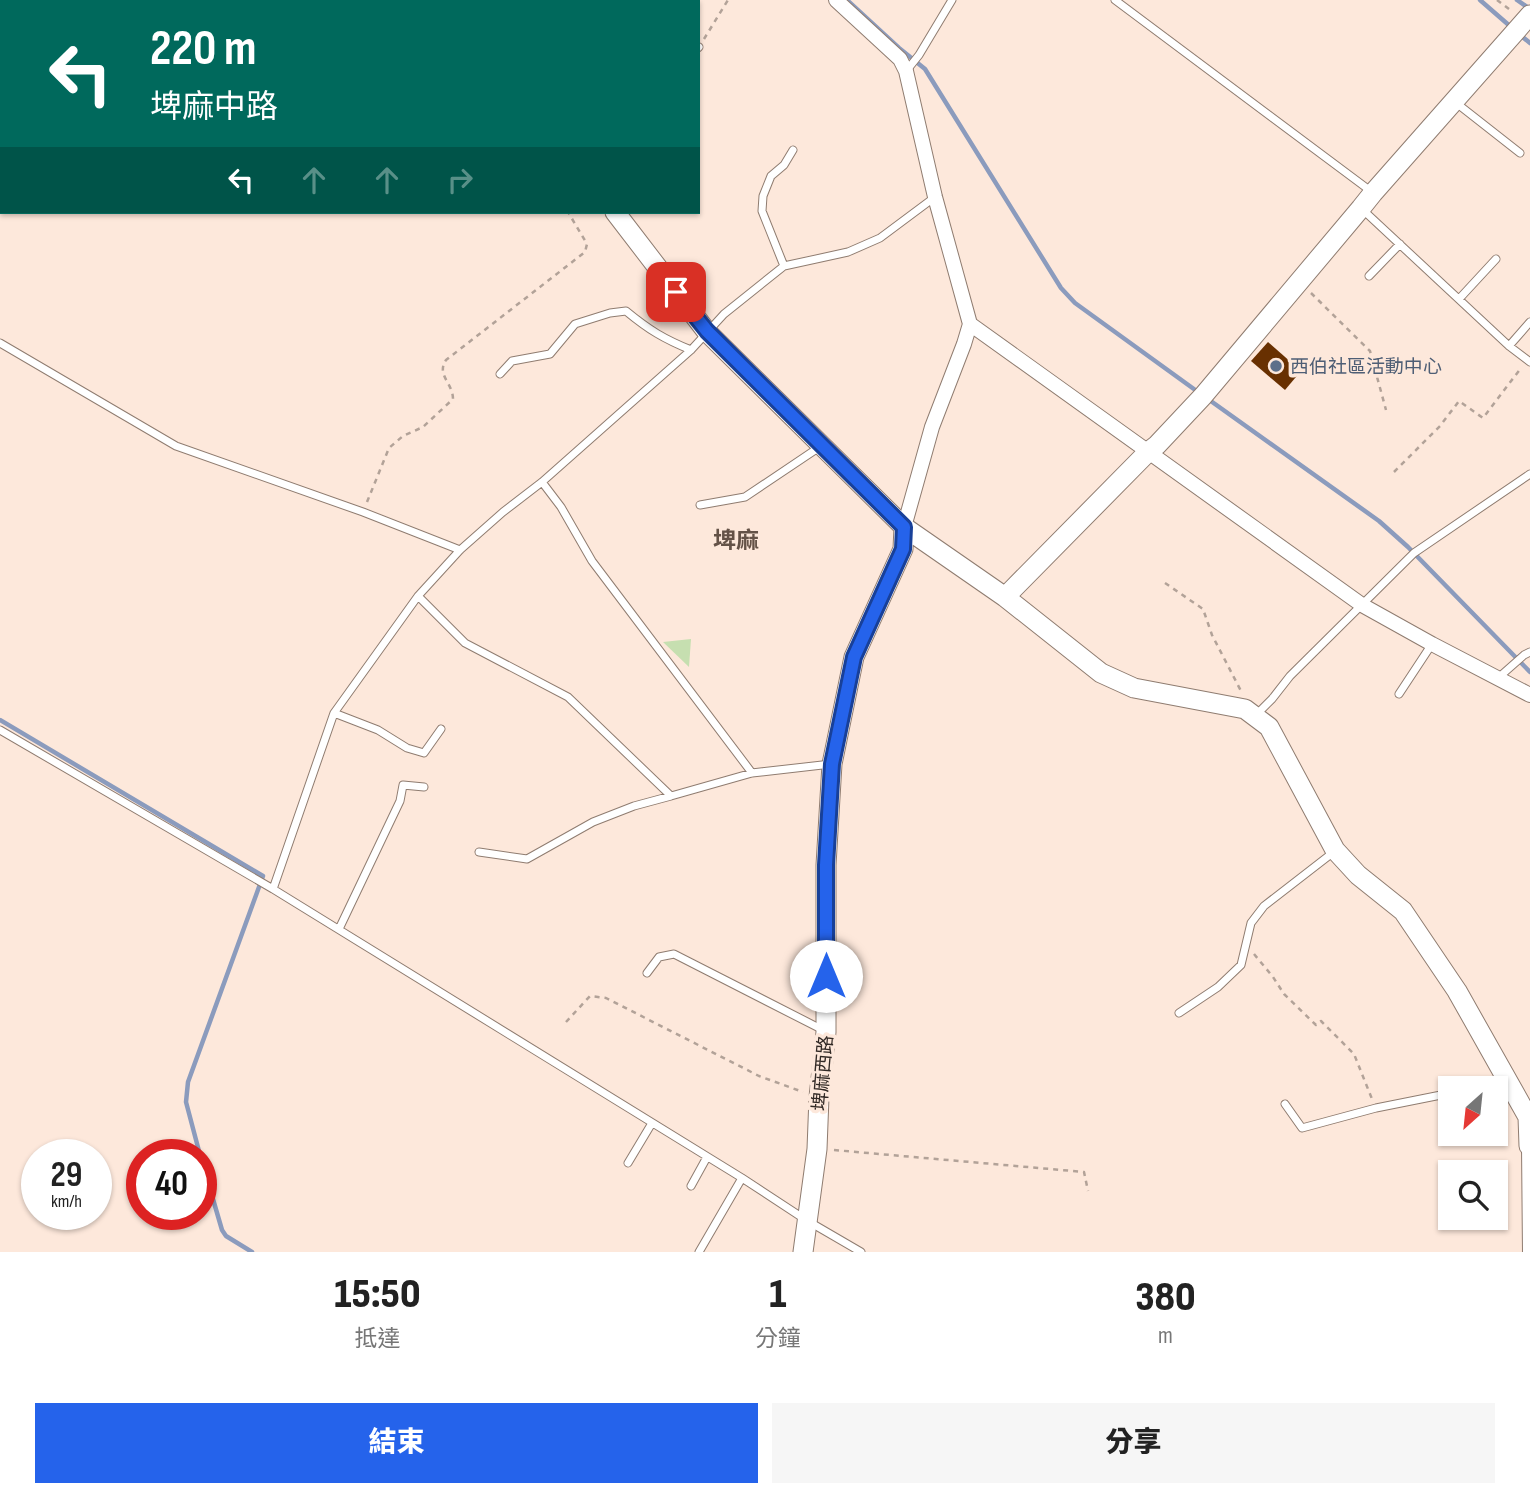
<!DOCTYPE html>
<html lang="zh-TW">
<meta charset="utf-8">
<style>
:root{--surface:#fff;--page:#f6f6f6;--text:#222;--muted:#767676;--accent:#2563eb}
body{margin:0;font-family:"Sofia Sans Condensed","Noto Sans TC",sans-serif;background:var(--page);color:var(--text);height:100vh;display:flex;flex-direction:column;font-size:26px;white-space:nowrap}
*{box-sizing:border-box;margin:0}
p{font-size:23px;color:var(--muted)}
.icon{flex:none;width:38px;height:38px;fill:none;stroke:currentColor;stroke-width:2;stroke-linecap:round;stroke-linejoin:round}
.map{position:relative;height:1252px;overflow:hidden}
.details{display:flex;flex-direction:column;background:var(--surface);flex:1}
.details>*{flex:none}
.hud{position:absolute;left:0px;top:0px;width:700px;height:214px;box-shadow:0 2px 5px #0004;background:#00695c;color:#fff;overflow:hidden}
.needle{width:46px;rotate:207deg}
.tools{position:absolute;left:1438px;top:1076px;display:grid;gap:14px}
.tools a{display:grid;place-items:center;width:70px;height:70px;border-radius:0px;background:var(--surface);box-shadow:0 2px 5px #0004;font-size:35px}
.speed{position:absolute;left:21px;top:1139px;display:flex;gap:14px;font-size:35px;font-weight:700;text-align:center}
.speed>*{display:grid;place-content:center;width:91px;height:91px;border-radius:50%;background:var(--surface);box-shadow:0 2px 5px #0004;line-height:1}
.speed small{font-size:18px;font-weight:400}
.speed .limit{border:10px solid #d22;background:#fff;color:#111}
.pin{position:absolute;display:grid;place-items:center;width:60px;height:60px;color:#fff;margin:-30px;border-radius:14px;box-shadow:0 4px 10px #0006}
.me{position:absolute;width:77px;margin:-38px;rotate:0deg;stroke-linejoin:round;filter:drop-shadow(0 0 5px #0008)}
.turn{display:flex;align-items:center;gap:24px;height:147px;padding:0 35px;font-size:32px}
.turn .icon{width:91px;height:91px;stroke-width:2.5}
.turn b{display:block;font-size:49px;line-height:60px}
.lanes{display:flex;align-items:center;height:66px;padding:0 35px;background:#0003;justify-content:center;gap:35px;direction:ltr}
.lanes .off{opacity:.35}
.eta{display:flex;justify-content:space-evenly;align-items:center;height:119px;text-align:center}
.eta b{font-size:42px;font-weight:800;line-height:49px}
.action{display:flex;gap:14px;margin-top:auto;padding:14px 35px}
.action a{flex:1;height:80px;border-radius:0px;background:var(--accent);color:#fff;font-size:28px;font-weight:800;line-height:80px;text-align:center}
.action a+a{background:var(--page);color:var(--text)}
.map>svg:first-child{display:block}
.park{fill:#c6dfb0}
.lines{fill:none;stroke-linecap:round;stroke-linejoin:round}
.stream{stroke:#8b9bbd;stroke-width:4.5}
.building{fill:#683001}
.lane-casing{stroke:#8f7c70;stroke-width:9}
.street-casing{stroke:#8f7c70;stroke-width:16}
.secondary-casing{stroke:#8f7c70;stroke-width:21}
.path{stroke:#b2a298;stroke-width:2.5;stroke-dasharray:5 5;stroke-linecap:butt}
.lane{stroke:#fff;stroke-width:7}
.street{stroke:#fff;stroke-width:14}
.secondary{stroke:#fff;stroke-width:19}
.route-casing{stroke:#184099;stroke-width:18}
.route{stroke:#2563eb;stroke-width:12}
.service-dot{fill:#5c6f8a;stroke:#fde8db;stroke-width:2.5}
.labels{text-anchor:middle;stroke-width:7;stroke-linejoin:round;paint-order:stroke}
.service-label{font-size:19px;fill:#4e5e75;stroke:#fde8db;text-anchor:start}
.street-label{font-size:19px;fill:#312925;stroke:#fde8db}
.quarter-label{font-size:23px;font-weight:bold;fill:#645247;stroke:#fde8db}
</style>
<div class="map">
<svg width="1530" height="1252" viewBox="0 0 1530 1252">
<rect width="100%" height="100%" fill="#fde8db"/>
<!-- park -->
<path class="park" d="M691,639L689,667L663,642Z"/>
<g class="lines">
<!-- stream -->
<path class="stream" d="M847,0L899,48L925,69L1061,288L1075,303L1198,392
M1480,0L1511,27
M1517,0L1530,9
M1520,35L1530,43
M1208,399L1379,521L1408,547L1530,672
M0,720L263,876L188,1082L186,1102L200,1155
M201,1158L222,1230L226,1236L252,1252"/>
</g>
<!-- building -->
<path class="building" d="M1268,342L1301,371L1285,390L1251,361Z"/>
<g class="lines">
<defs>
<path id="lane" d="M1115,0L1372,192
M499,2L500,0
M698,48L699,47
M907,70L919,55L952,0
M1455,102L1520,153
M1363,210L1509,346L1530,362
M784,266L762,211L763,196L771,176L784,165L793,150
M1369,276L1400,244
M1459,299L1496,259
M0,343L176,446L363,512L460,550
M1509,346L1530,322
M500,374L512,361L550,354L575,324L610,313L626,311C649,330 664,339 691,350
M542,482L561,507L592,561L752,773
M700,505L745,497L821,446
M418,596L465,643L568,697L671,796L752,773L831,764
M1498,678L1524,655L1530,652
M1399,694L1432,644
M334,713L378,730L407,748L424,753L441,729
M1255,716L1272,699L1290,676L1414,553L1530,474
M0,730L273,889L742,1178L806,1220L861,1252
M479,852L527,859L593,822L634,806L671,796
M273,889L334,713L418,596L460,550L503,512L542,482L691,350L724,314L784,266L848,252L880,238L935,197
M339,929L400,801L403,785L424,787
M647,973L659,957L674,954L825,1031
M1179,1013L1218,987L1241,965L1251,923L1264,906L1335,851
M1471,1088L1505,1082
M1285,1104L1302,1128L1376,1108L1451,1093
M628,1163L652,1123
M691,1186L707,1157
M699,1252L742,1178"/>
<path id="street" d="M836,0L900,59L906,71L935,197L970,324L964,344L932,427L904,527
M970,324L1362,605L1432,644L1530,695
M1529,1146L1530,1252"/>
<path id="secondary" d="M442,0L444,2
M615,212L707,332L904,527L1005,597L1101,673L1134,688L1245,709L1269,727L1335,850L1358,875L1403,911L1457,991L1528,1117L1529,1146H1530
M1005,597L1148,452L1157,445L1203,396L1361,208L1373,193L1530,15
M803,1252L817,1149L819,1097L826,1032V865L832,764L854,657L903,549L904,527"/>
</defs>
<!-- lane casing -->
<use href="#lane" class="lane-casing"/>
<!-- street casing -->
<use href="#street" class="street-casing"/>
<!-- secondary casing -->
<use href="#secondary" class="secondary-casing"/>
<!-- path -->
<path class="path" d="M1497,0L1513,12
M704,39L728,0
M1311,293L1370,351L1386,410
M1394,472L1440,426L1459,401L1483,418L1521,368
M367,502L389,448L403,436L423,427L453,399C453,383 436,375 446,360L585,252L587,244L568,212
M1165,583L1203,609L1212,635L1241,691
M1254,954L1273,977L1284,994L1316,1025L1321,1021L1354,1054L1372,1099
M566,1022L590,996L606,998L759,1076L803,1092
M834,1150L1084,1172L1088,1191"/>
<!-- lane -->
<use href="#lane" class="lane"/>
<!-- street -->
<use href="#street" class="street"/>
<!-- secondary -->
<use href="#secondary" class="secondary"/>
</g>
<g class="lines">
<defs>
<path id="route" d="M676,292L707,331L904,527L903,549L854,657L832,764L826,865V976"/>
</defs>
<!-- route casing -->
<use href="#route" class="route-casing"/>
<!-- route -->
<use href="#route" class="route"/>
</g>
<!-- markers -->
<circle class="service-dot" cx="1276" cy="366" r="7"/>
<g class="labels">
<!-- service labels -->
<g class="service-label">
<text x="1290" y="373">西伯社區活動中心</text>
</g>
<!-- street labels -->
<g class="street-label">
<text transform="translate(822 1073) rotate(-85)" y="7">埤麻西路</text>
</g>
<!-- quarter labels -->
<g class="quarter-label">
<text x="736" y="548">埤麻</text>
</g>
</g>
</svg>
<div class="tools">
<a><svg class="needle" viewBox="-14 -14 28 28"><path d="M0-13l5 13h-10z" fill="#e53935"/><path d="M0 13l5-13h-10z" fill="#767676"/></svg></a>
<a><svg class="icon" aria-label="search" viewBox="0 0 24 24"><circle cx="10" cy="10" r="6"/><path d="M15 15l6 6"/></svg></a>
</div>
<div class="speed"><div>29<small>km/h</small></div><div class="limit">40</div></div>
<div class="pin" style="left:676px;top:292px;background:#d93025"><svg class="icon" aria-label="arrive" viewBox="0 0 24 24"><path d="M6 21V4h12l-3 4 3 4H6"/></svg></div>
<svg class="me" style="left:826px;top:976px" viewBox="-20 -20 40 40"><circle r="19" fill="#fff"/><path d="M0-13L10 11 0 6-10 11z" fill="#2563eb"/></svg>
<div class="hud">
<div class="turn"><svg class="icon" aria-label="left" viewBox="0 0 24 24"><path d="M17 20v-9H6M10 6l-5 5 5 5"/></svg><div><b>220 m</b>埤麻中路</div></div>
<div class="lanes"><svg class="icon" aria-label="left" viewBox="0 0 24 24"><path d="M17 20v-9H6M10 6l-5 5 5 5"/></svg><svg class="icon off" aria-label="ahead" viewBox="0 0 24 24"><path d="M12 20V5M6 11l6-6 6 6"/></svg><svg class="icon off" aria-label="ahead" viewBox="0 0 24 24"><path d="M12 20V5M6 11l6-6 6 6"/></svg><svg class="icon off" aria-label="right" viewBox="0 0 24 24"><path d="M7 20v-9h11M14 6l5 5-5 5"/></svg></div>
</div>
</div>
<section class="details">
<div class="eta">
<div><b>15:50</b><p>抵達</p></div>
<div><b>1</b><p>分鐘</p></div>
<div><b>380</b><p>m</p></div>
</div>
<div class="action"><a>結束</a><a>分享</a></div>
</section>
